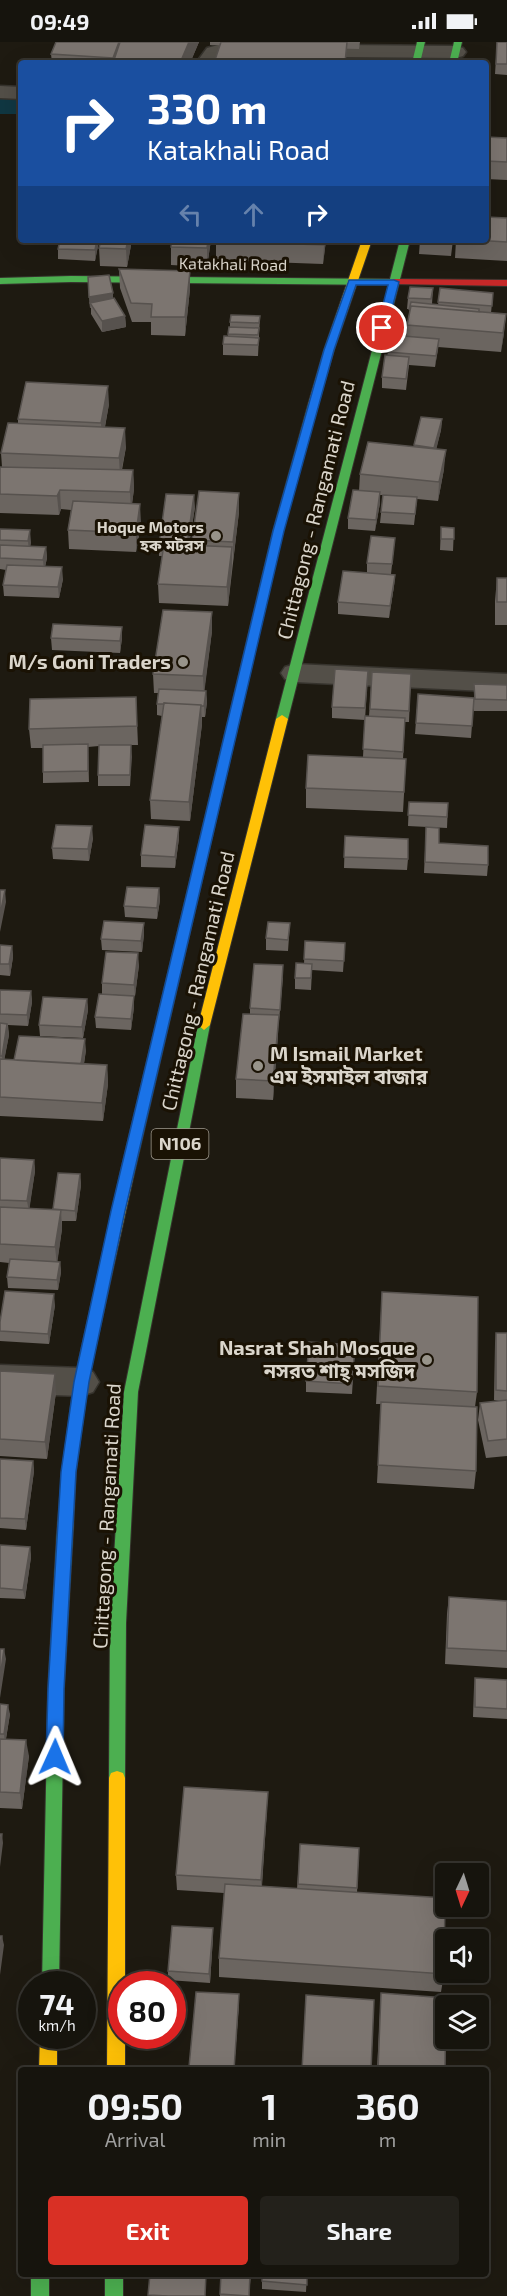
<!DOCTYPE html>
<meta charset="utf-8">
<style>
:root{--surface:#16140d;--page:#23211b;--text:#f1f3f6;--muted:#9e9e9d;--line:#35332e;--accent:#d93025}
body{margin:0;font-family:"Exo 2","Noto Sans Bengali",sans-serif;background:var(--page);color:var(--text);height:100vh;display:flex;flex-direction:column;font-size:22px;white-space:nowrap}
*{box-sizing:border-box;margin:0}
p{font-size:20px;color:var(--muted)}
.icon{flex:none;width:33px;height:33px;fill:none;stroke:currentColor;stroke-width:2;stroke-linecap:round;stroke-linejoin:round}
.map{position:relative;flex:1;overflow:hidden}
.details{position:absolute;left:18px;top:2025px;width:471px;height:210px;display:flex;flex-direction:column;background:var(--surface);border-radius:6px;box-shadow:0 6px 24px #0002,0 0 0 2px var(--line)}
.details>*{flex:none}
.top-card{position:absolute;left:18px;top:18px;width:471px;height:183px;border-radius:6px;box-shadow:0 6px 24px #0002,0 0 0 2px var(--line);background:#1a4fa0;color:#fff;overflow:hidden}
.needle{width:39px;rotate:184deg}
.buttons{position:absolute;left:435px;top:1821px;display:grid;gap:12px}
.buttons a{display:grid;place-items:center;width:54px;height:54px;border-radius:6px;background:var(--surface);box-shadow:0 6px 24px #0002,0 0 0 2px var(--line);font-size:30px}
.speed{position:absolute;left:18px;top:1929px;display:flex;gap:12px;font-size:30px;font-weight:700;text-align:center}
.speed>*{display:grid;place-content:center;width:78px;height:78px;border-radius:50%;background:var(--surface);box-shadow:0 6px 24px #0002,0 0 0 2px var(--line);line-height:1}
.speed small{font-size:15px;font-weight:400}
.speed .limit{border:9px solid #d22;background:#fff;color:#111}
.pin{position:absolute;display:grid;place-items:center;width:51px;height:51px;color:#fff;margin:-26px;border:3px solid #fff;border-radius:50%;box-shadow:0 2px 6px #0007}
.me{position:absolute;width:66px;margin:-33px;rotate:1deg;stroke-linejoin:round;filter:drop-shadow(0 0 4px #0008)}
.turn{display:flex;align-items:center;gap:21px;height:126px;padding:0 30px;font-size:27px}
.turn .icon{width:78px;height:78px;stroke-width:2.5}
.turn b{display:block;font-size:42px;line-height:51px}
.lanes{display:flex;align-items:center;height:57px;padding:0 30px;background:#0003;justify-content:center;gap:30px;direction:ltr}
.lanes .off{opacity:.35}
.eta{display:flex;justify-content:space-evenly;align-items:center;height:102px;text-align:center}
.eta b{font-size:36px;font-weight:700;line-height:42px}
.cta{display:flex;gap:12px;margin-top:auto;padding:12px 30px}
.cta a{flex:1;height:69px;border-radius:6px;background:var(--accent);color:#fff;font-size:24px;font-weight:700;line-height:69px;text-align:center}
.cta a+a{background:var(--page);color:var(--text)}
.status{display:flex;justify-content:space-between;align-items:center;height:42px;padding:0 30px;background:var(--surface);direction:ltr}
.status svg{height:16px;fill:currentColor}
.map>svg:first-child{display:block}
.lines{fill:none;stroke-linecap:round;stroke-linejoin:round}
.canal{fill:#103742;fill-rule:evenodd}
.street-casing{stroke:#36332d;stroke-width:3}
.fast-casing{stroke:#36332d;stroke-width:2}
.slow-casing{stroke:#36332d;stroke-width:2}
.jam-casing{stroke:#36332d;stroke-width:2}
.street{fill:#534f48;fill-rule:evenodd}
.fast{fill:#4caf50;fill-rule:evenodd}
.slow{fill:#ffc107;fill-rule:evenodd}
.jam{fill:#c62828;fill-rule:evenodd}
.wall{fill:#6b6560}
.shaded-wall{fill:#57524e}
.building{fill:#7c7570;stroke:#57524e;stroke-width:1.5}
.route{fill:#1a73e8;stroke:#114b97;stroke-width:1.5}
.poi-dot{fill:#98948a;stroke:#1a1204;stroke-width:2}
.labels{text-anchor:middle;stroke-width:6;stroke-linejoin:round;paint-order:stroke}
.far-street-label{font-size:16px;fill:#dad5cb;stroke:#1a1204}
.far-poi-label{font-size:16px;font-weight:bold;fill:#dad5cb;stroke:#1a1204;text-anchor:end}
.shield{fill:#1a1204;stroke:#a09a8f;stroke-width:1.5}
.shield-label{font-size:18px;font-weight:bold;fill:#dad5cb}
.street-label{font-size:20px;fill:#dad5cb;stroke:#1a1204}
.poi-label{font-size:20px;font-weight:bold;fill:#dad5cb;stroke:#1a1204;text-anchor:end}
</style>
<div class="status"><b>09:49</b><svg viewBox="0 0 49 12"><path d="M0 12V9h3v3zM5 12V6h3v6zM10 12V3h3v9zM15 12V0h3v12zM26 1h20v11H26zM47 4h2v5h-2z"/></svg></div>
<div class="map">
<svg width="507" height="2254" viewBox="0 0 507 2254">
<rect width="100%" height="100%" fill="#1e1a11"/>
<g class="lines">
<!-- canal -->
<path class="canal" d="M0,52H21V72H0Z"/>
<defs>
<path id="street" d="M222,2L456,4L463,6L466,10L463,14L456,16L222,14L218,21H196L207,6Z
M0,44L21,45V57L0,56Z
M295,622L507,632V650L295,640L285,637L281,631L285,625Z
M0,1323L81,1326L93,1330L99,1340L93,1350L81,1354L0,1351Z"/>
<path id="fast" d="M417,0H425L420,21H412Z
M454,0H462L457,21H449Z
M400,198H410L288,677L282,681L276,677L389,243L71,240L0,242V236L71,234L390,237Z
M313,360L318,363L283,489L134,1132L132,1136H122L120,1132L273,489L308,363Z
M204,978L210,983L138,1350L126,1581L125,1736L123,1741L117,1743L111,1741L109,1736L110,1581L124,1350L198,983Z
M65,1484L70,1485L73,1490L64,1647L59,1942H42L48,1647L57,1490L60,1485Z
M31,2232H49V2254H31Z
M105,2232H123V2254H105Z"/>
<path id="slow" d="M362,198H372L334,308L318,363L313,366L309,365L308,363L324,308Z
M282,673L288,677L210,983L204,988L198,983L276,677Z
M127,1127L132,1128L134,1132L88,1340L76,1429L73,1490L70,1495L65,1496L60,1495L57,1490L62,1429L74,1340L120,1132L122,1128Z
M117,1729L123,1731L125,1736V1942H122V1994H125V2028H107L109,1736L111,1731Z
M40,1994H57V2028H39Z"/>
<path id="jam" d="M394,237L507,238V244L391,242V238Z"/>
</defs>
<!-- street casing -->
<use href="#street" class="street-casing"/>
<!-- fast casing -->
<use href="#fast" class="fast-casing"/>
<!-- slow casing -->
<use href="#slow" class="slow-casing"/>
<!-- jam casing -->
<use href="#jam" class="jam-casing"/>
<!-- street -->
<use href="#street" class="street"/>
<!-- fast -->
<use href="#fast" class="fast"/>
<!-- slow -->
<use href="#slow" class="slow"/>
<!-- jam -->
<use href="#jam" class="jam"/>
</g>
<!-- wall -->
<path class="wall" d="M56,0H119V3L120,0H199L190,21H52L51,12Z
M210,0H360L359,7L210,3Z
M497,0H507V33L495,32Z
M486,95L507,96V138L486,137Z
M486,156L489,167L488,175L507,176V219L455,216L456,198H486Z
M60,198H99L95,219L58,217V207Z
M101,198H132L127,225L100,224L99,206Z
M172,198H211L207,225L171,223V205Z
M216,198H326L323,222L216,218Z
M420,198H453L451,214L419,212Z
M119,227L190,247L185,294L151,293V280H132L120,246Z
M88,235L113,256L125,274L126,285L102,290L91,272V266H90Z
M433,246L432,262L438,263L440,246L493,251L491,271L504,291L501,310L438,305L435,325L409,323L406,348L382,346V335L388,310L406,294L407,283L410,267H407L408,256Z
M260,274L258,314L223,313V302L228,294L229,285H230V280Z
M109,362L105,385L126,405L122,428H133L134,447L132,462L141,481L136,510L69,507L68,488L71,468L61,467L59,473L0,471V425H2L1,411L18,382V377Z
M421,375L442,377L441,388L436,407L444,427L438,459L417,457L414,483L380,481L383,453H380V461L375,489L348,487V476L359,449L360,432L414,405Z
M239,451V470L228,564L159,561L158,542L163,514H159V503L195,465L189,503H192V498Z
M441,485L454,486L453,509L440,508Z
M0,487L31,500L30,505H46L47,516L45,525L63,537L59,556L4,554L3,543L6,528L0,527Z
M395,496L391,532L395,533L394,544L389,576L338,572V560L367,531V521Z
M497,536H507V583H495V559Z
M122,585V596L120,611L52,608L51,596Z
M212,589L204,649H206L207,660L205,675H202V682L190,779L151,777L150,758L162,674L157,673V662L158,651H154L153,632Z
M368,629L365,678L332,676V665Z
M372,630L411,632L409,680H405L403,717H406L403,770L306,766V746L363,715L365,674H369Z
M474,642L507,643V669H474Z
M418,652L474,656L471,696L415,692Z
M136,655L138,703H131L130,744H98V733L99,704L88,705L89,740L43,741V706H31L29,687Z
M409,760L448,761L447,786L408,784Z
M179,785V796L175,826L141,825V813Z
M426,785L439,801L488,823L487,834L424,831Z
M345,794L408,817L407,828L344,826Z
M93,796L89,819L53,817L52,806Z
M159,846L160,858L157,877L125,875L124,864Z
M290,881L288,909L266,908V896Z
M144,892L142,910L102,908L101,897Z
M305,899L345,901L343,930L312,928L311,948L295,947V936L304,922Z
M0,903L12,904L13,915L10,934L0,933Z
M139,923L135,954L102,952V941Z
M283,935L279,979H278V992L273,1058L236,1056V1037L250,972V966Z
M0,948L31,949L32,960L28,984L8,983L9,993L4,1018H14L86,1008L84,1022L107,1023L108,1042L103,1079L0,1074Z
M134,954V965L131,988L96,986L95,975Z
M87,957L88,968L83,996L40,994L39,983Z
M0,1116L34,1118L35,1129L29,1167L53,1168L80,1132L81,1143L76,1179H62V1187L57,1220H60L61,1230L58,1248L8,1246L7,1235L9,1221L0,1220Z
M382,1250L477,1350L475,1365L476,1429L474,1447L377,1441L381,1362H376Z
M55,1263L49,1302L0,1299V1280Z
M496,1291H507V1414L486,1416L478,1378L480,1361L500,1359L494,1358L495,1301Z
M355,1303L352,1352L306,1350V1339Z
M0,1329L56,1350L47,1417L0,1414Z
M0,1417L33,1419L34,1429L26,1488L0,1486Z
M0,1503L30,1505L31,1515L25,1557L0,1556Z
M449,1555L507,1559V1626L445,1622L447,1572Z
M475,1636L507,1638V1677L473,1675L474,1645Z
M0,1662L10,1672L6,1697L29,1714L22,1767L0,1766Z
M267,1766L262,1844L297,1847L300,1802L359,1806L357,1851L444,1932L441,1950L219,1935V1916L224,1851L177,1848L176,1833Z
M213,1895L210,1941L168,1938V1929Z
M381,1951L445,2028H377Z
M239,1961L234,2028H189V2025Z
M221,2232H251L249,2254H220Z
M262,2232H307L306,2250L262,2247Z"/>
<!-- shaded-wall -->
<path class="shaded-wall" d="M189,0H199L190,21H180Z
M97,198H99V200L95,219V208Z
M128,198H132L127,225L126,207Z
M208,198H211L207,225V206Z
M324,198H326L323,222L324,203Z
M190,229V247L185,294V275Z
M113,251V262L90,261L91,266H90L89,255Z
M506,272L504,291L501,310L503,291Z
M125,274L126,285L102,290V279Z
M439,297L438,308L435,325L436,314Z
M108,344L109,362L102,400L101,381Z
M442,377L441,388L434,417V406Z
M125,386L126,405L120,435L119,416Z
M446,408L444,427L438,459L439,440Z
M133,428L134,447L131,469L130,450Z
M60,448L61,467L59,473L57,454Z
M380,450V461L375,489L376,478Z
M239,451V470L233,519V500Z
M194,453L195,465L187,515V504Z
M140,462L141,481L136,510V491Z
M30,488L31,500L29,511L28,499Z
M46,505L47,516L44,529L43,518Z
M232,505V524L228,564L227,545Z
M62,525L63,537L59,556L58,545Z
M395,533L394,544L389,576L390,564Z
M212,570V589L204,653L203,634Z
M122,585V596L120,611V599Z
M206,649L207,660L205,675L204,664Z
M201,663L202,682L190,779L189,760Z
M131,703L132,715L130,744V733Z
M92,784L93,796L89,819L88,807Z
M179,785V796L175,826V815Z
M159,846L160,858L157,877V866Z
M5,848L6,860L0,890V873Z
M144,881V892L142,910L141,899Z
M12,904L13,915L10,934L9,922Z
M138,911L139,923L135,954L134,943Z
M31,949L32,960L28,984L27,973Z
M134,954V965L131,988V977Z
M87,957L88,968L83,996L82,985Z
M279,973L278,992L273,1058V1039Z
M7,982L9,993L3,1025L2,1014Z
M85,997L86,1008L82,1033L81,1022Z
M107,1023L108,1042L103,1079L102,1061Z
M34,1118L35,1129L29,1170L27,1159Z
M80,1132L81,1143L76,1179L75,1169Z
M61,1168L62,1187L57,1223L55,1205Z
M60,1220L61,1230L58,1248L57,1238Z
M54,1252L55,1263L49,1302L48,1292Z
M55,1332L56,1350L47,1417L45,1400Z
M33,1419L34,1429L26,1488L25,1477Z
M30,1505L31,1515L25,1557L23,1548Z
M4,1607L6,1617L0,1656V1636Z
M8,1663L10,1672L5,1702L4,1692Z
M26,1698L29,1714L22,1767L20,1751Z
M268,1750L267,1766L261,1854V1838Z
M2,1792L3,1801L0,1825V1805Z
M213,1886V1895L210,1941L209,1932Z
M2,1894L4,1903L0,1933V1911Z
M239,1952V1961L234,2028Z"/>
<!-- building -->
<path class="building" d="M56,0H119L113,16L51,12Z
M120,0H189L180,21H113Z
M221,0H347L345,21H214Z
M497,0H507V22H496Z
M486,95L507,96V120L486,119Z
M486,156H490L487,175H486Z
M486,175L507,176V200L473,198H486Z
M60,198H97L95,208L58,207Z
M101,198H128L126,207L99,206Z
M172,198H208L207,206L171,205Z
M216,198H324V203L216,199Z
M119,227L190,229L185,275H151L152,262L131,261Z
M109,233L113,251L89,255L88,235Z
M410,245L433,246L431,257L408,256Z
M440,246L493,251L492,264L438,260Z
M114,256L125,274L102,279L90,261Z
M411,260L479,267V270L411,264L409,268Z
M411,264L506,272L503,291L407,283Z
M231,273L260,274L259,281L230,280Z
M229,285L259,286L258,293L228,292Z
M391,293L439,297L436,314L388,310Z
M224,294L259,296L258,303L223,302Z
M385,313L409,315L406,337L382,335Z
M26,340L108,344L101,381L18,377Z
M421,375L442,377L434,406L414,403Z
M8,381L125,386L119,416L1,411Z
M368,400L446,408L439,440L360,432Z
M0,425L133,428L130,450L60,448L57,454L0,452Z
M353,448L380,450L376,478L348,476Z
M199,449L239,451L233,500L192,498Z
M166,452L194,453L187,503L164,502V503H159Z
M383,453L417,455L415,472L381,470Z
M73,459L140,462L136,491L68,488Z
M441,485L454,486V497H441Z
M0,487L30,488L28,499L0,498Z
M371,494L395,496L392,522L367,521Z
M164,502L232,505L227,545L158,542Z
M0,503L46,505L43,518L0,516Z
M7,523L62,525L58,545L3,543Z
M343,529L395,533L390,564L338,560Z
M497,536H507V560H497Z
M163,568L212,570L203,634L153,632Z
M53,582L122,585L120,599L51,596Z
M335,627L368,629L365,666L332,665Z
M372,630L411,632L409,669L370,667Z
M474,642L507,643V658L475,657Z
M159,647L206,649L204,664H201V663L164,661V662H157Z
M418,652L474,656L472,684L416,681Z
M136,655L137,684L29,687L30,657Z
M164,661L201,663L189,760L150,758Z
M365,674L405,676L403,710L363,707Z
M88,702V729L43,730V703Z
M99,703H131L130,733H98Z
M308,713L406,717L404,750L306,746Z
M409,760L448,761L447,775L408,773Z
M56,783L92,784L88,807L52,806Z
M145,783L179,785L175,815L141,813Z
M426,785L439,786V801L488,804V823L425,820Z
M345,794L408,797V817L344,815Z
M127,845L159,846L157,866L124,864Z
M0,848H5L0,873Z
M104,879L144,881L141,899L101,897Z
M268,880L290,881L288,898L266,896Z
M305,899L345,901L344,919L304,917Z
M0,903L12,904L9,922H0Z
M106,910L138,911L134,943L102,941Z
M296,921L312,922L311,936H295Z
M254,922L283,923L280,968L250,966Z
M0,948L31,949L27,973L0,972Z
M99,952L134,954L131,977L95,975Z
M43,955L87,957L82,985L39,983Z
M243,972L279,973L273,1039L236,1037Z
M0,981L7,982L2,1014H0Z
M19,994L85,997L81,1022L14,1018Z
M0,1017L107,1023L102,1061L0,1055Z
M0,1116L34,1118L27,1159L0,1158Z
M58,1131L80,1132L75,1169L53,1167Z
M0,1165L61,1168L55,1205L0,1202Z
M10,1217L60,1220L57,1238L7,1235Z
M5,1249L54,1252L48,1292L0,1289V1280Z
M382,1250L478,1255L477,1350L378,1344Z
M496,1291H507V1349L496,1348Z
M309,1300L355,1303L352,1342L306,1339Z
M0,1329L55,1332L45,1400L0,1397Z
M507,1358V1397L488,1399L480,1361Z
M381,1360L477,1365L476,1429L378,1423Z
M0,1417L33,1419L25,1477L0,1476Z
M0,1503L30,1505L23,1548L0,1546Z
M449,1555L507,1559V1609L447,1606Z
M0,1607H4L0,1636Z
M475,1636L507,1638V1667L475,1665Z
M0,1662L8,1663L4,1692H0Z
M0,1697L26,1698L20,1751L0,1750Z
M184,1745L268,1750L261,1838L176,1833Z
M0,1792H2L0,1805Z
M300,1802L359,1806L357,1846L298,1842Z
M225,1842L445,1856L444,1932L219,1916Z
M172,1884L213,1886L209,1932L168,1929Z
M0,1894H2L0,1911Z
M196,1950L239,1952L234,2028L189,2025Z
M381,1951L446,1956L445,2028H378Z
M306,1953L374,1958L371,2028H302Z
M150,2232H206L205,2254H168L148,2253Z
M221,2232H250L249,2254L220,2252Z
M262,2232H307V2243L262,2239Z"/>
<!-- route -->
<path class="route" d="M349,238H394L399,240L387,286L382,289L377,286L388,243H356L334,308L284,489L125,1169L89,1340L76,1430L64,1647L63,1715L60,1721L55,1723L49,1721L46,1715L48,1647L61,1430L74,1340L111,1169L273,489L324,308Z"/>
<!-- markers -->
<g class="poi-dot">
<circle cx="216" cy="494" r="6"/>
<circle cx="183" cy="620" r="6"/>
<circle cx="258" cy="1024" r="6"/>
<circle cx="427" cy="1318" r="6"/>
</g>
<g class="labels">
<!-- far-street labels -->
<g class="far-street-label">
<text transform="translate(233 222) rotate(1)" y="6">Katakhali Road</text>
</g>
<!-- far-poi labels -->
<g class="far-poi-label">
<text x="204" y="491">Hoque Motors<tspan x="204" dy="18">হক মটরস</tspan></text>
</g>
<!-- shield labels -->
<rect class="shield" x="151.5" y="1087" width="57" height="30" rx="4.5"/>
<g class="shield-label">
<text x="180" y="1108">N106</text>
</g>
<!-- street labels -->
<g class="street-label">
<text transform="translate(316 468) rotate(-76)" y="7">Chittagong - Rangamati Road</text>
<text transform="translate(198 939) rotate(-77)" y="7">Chittagong - Rangamati Road</text>
<text transform="translate(107 1474) rotate(-87)" y="7">Chittagong - Rangamati Road</text>
</g>
<!-- poi labels -->
<g class="poi-label">
<text x="171" y="627">M/s Goni Traders</text>
<text x="270" y="1019" text-anchor="start">M Ismail Market<tspan x="270" dy="23">এম ইসমাইল বাজার</tspan></text>
<text x="415" y="1313">Nasrat Shah Mosque<tspan x="415" dy="23">নসরত শাহ্‌ মসজিদ</tspan></text>
</g>
</g>
</svg>
<div class="buttons">
<a><svg class="needle" viewBox="-14 -14 28 28"><path d="M0-13l5 13h-10z" fill="#e53935"/><path d="M0 13l5-13h-10z" fill="#9e9e9d"/></svg></a>
<a><svg class="icon" aria-label="sound" viewBox="0 0 24 24"><path d="M4 9h4l5-4v14l-5-4H4zM17 9q2 3 0 6"/></svg></a>
<a><svg class="icon" aria-label="layers" viewBox="0 0 24 24"><path d="M12 4l9 5-9 5-9-5zM3 14l9 5 9-5"/></svg></a>
</div>
<div class="speed"><div>74<small>km/h</small></div><div class="limit">80</div></div>
<div class="pin" style="left:382px;top:286px;background:#d93025"><svg class="icon" aria-label="arrive" viewBox="0 0 24 24"><path d="M6 21V4h12l-3 4 3 4H6"/></svg></div>
<svg class="me" style="left:55px;top:1715px" viewBox="-20 -20 40 40"><path d="M0-17L14 15 0 8-14 15z" fill="#1a73e8" stroke="#fff" stroke-width="4"/></svg>
<div class="top-card">
<div class="turn"><svg class="icon" aria-label="right" viewBox="0 0 24 24"><path d="M7 20v-9h11M14 6l5 5-5 5"/></svg><div><b>330 m</b>Katakhali Road</div></div>
<div class="lanes"><svg class="icon off" aria-label="left" viewBox="0 0 24 24"><path d="M17 20v-9H6M10 6l-5 5 5 5"/></svg><svg class="icon off" aria-label="ahead" viewBox="0 0 24 24"><path d="M12 20V5M6 11l6-6 6 6"/></svg><svg class="icon" aria-label="right" viewBox="0 0 24 24"><path d="M7 20v-9h11M14 6l5 5-5 5"/></svg></div>
</div>
<section class="details">
<div class="eta">
<div><b>09:50</b><p>Arrival</p></div>
<div><b>1</b><p>min</p></div>
<div><b>360</b><p>m</p></div>
</div>
<div class="cta"><a>Exit</a><a>Share</a></div>
</section>
</div>
